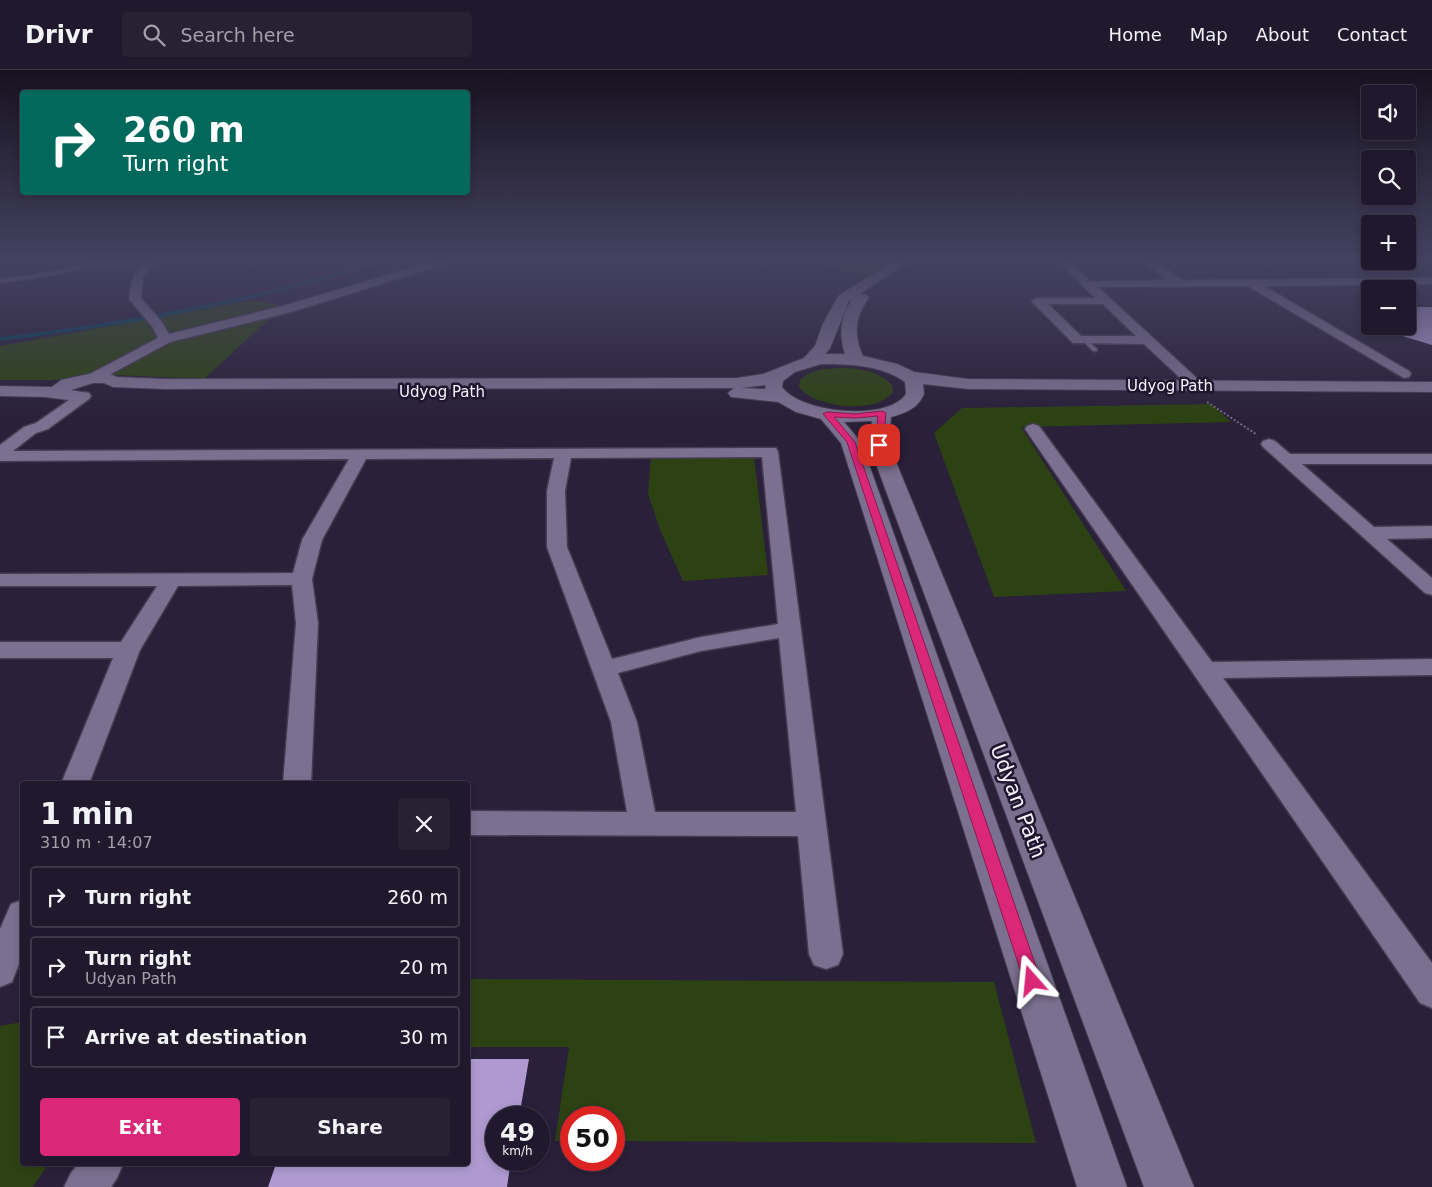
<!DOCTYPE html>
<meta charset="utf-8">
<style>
:root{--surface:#20182c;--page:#282134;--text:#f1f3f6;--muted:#a2a0a9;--line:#3d3748;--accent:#db2777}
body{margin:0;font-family:"DejaVu Sans",sans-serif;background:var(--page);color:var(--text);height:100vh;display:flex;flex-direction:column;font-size:19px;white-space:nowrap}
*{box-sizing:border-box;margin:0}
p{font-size:16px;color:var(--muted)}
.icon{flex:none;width:28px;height:28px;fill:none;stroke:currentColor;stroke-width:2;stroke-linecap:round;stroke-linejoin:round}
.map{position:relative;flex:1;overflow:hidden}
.sheet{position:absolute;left:20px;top:711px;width:450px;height:385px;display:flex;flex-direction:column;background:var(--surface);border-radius:5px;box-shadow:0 2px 8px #0003,0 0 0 1px var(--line)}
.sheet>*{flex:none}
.guide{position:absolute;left:20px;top:20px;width:450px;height:105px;border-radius:5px;box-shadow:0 2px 8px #0003,0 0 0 1px var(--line);background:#00695c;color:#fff;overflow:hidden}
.tools{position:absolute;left:1361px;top:15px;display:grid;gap:10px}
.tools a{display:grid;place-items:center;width:55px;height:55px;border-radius:5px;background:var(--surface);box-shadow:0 2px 8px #0003,0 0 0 1px var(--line);font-size:25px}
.speed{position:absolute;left:485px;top:1036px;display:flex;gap:10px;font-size:25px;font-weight:700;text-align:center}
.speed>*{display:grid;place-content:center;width:65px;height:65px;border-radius:50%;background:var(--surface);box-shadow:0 2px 8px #0003,0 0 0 1px var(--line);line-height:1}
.speed small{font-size:12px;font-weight:400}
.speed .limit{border:8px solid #d22;background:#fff;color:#111}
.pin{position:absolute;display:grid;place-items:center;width:42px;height:42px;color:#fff;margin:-21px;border-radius:10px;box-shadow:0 2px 8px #0006}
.me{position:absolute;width:55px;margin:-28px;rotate:342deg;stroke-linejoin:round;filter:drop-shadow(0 0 4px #0008)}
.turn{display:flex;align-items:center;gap:18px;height:105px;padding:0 20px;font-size:22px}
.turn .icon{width:65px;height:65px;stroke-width:2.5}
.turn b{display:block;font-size:35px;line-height:42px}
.round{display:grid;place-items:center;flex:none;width:52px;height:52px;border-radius:5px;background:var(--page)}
.summary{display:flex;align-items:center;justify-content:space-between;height:85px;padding:0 20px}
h1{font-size:30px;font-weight:800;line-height:38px}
.button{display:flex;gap:10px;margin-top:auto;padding:10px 20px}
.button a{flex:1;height:58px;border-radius:5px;background:var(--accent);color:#fff;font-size:20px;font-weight:800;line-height:58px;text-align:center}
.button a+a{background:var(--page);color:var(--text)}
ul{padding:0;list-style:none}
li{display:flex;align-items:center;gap:15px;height:62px;margin:0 10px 8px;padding:0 10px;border:2px solid var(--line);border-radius:5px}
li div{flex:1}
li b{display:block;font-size:19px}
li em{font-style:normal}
header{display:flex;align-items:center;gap:30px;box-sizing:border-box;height:70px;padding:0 25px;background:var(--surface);border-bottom:1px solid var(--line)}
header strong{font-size:24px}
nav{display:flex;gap:28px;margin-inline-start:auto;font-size:18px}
.search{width:350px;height:45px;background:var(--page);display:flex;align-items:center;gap:12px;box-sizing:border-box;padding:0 18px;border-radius:5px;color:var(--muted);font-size:19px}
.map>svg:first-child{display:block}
.green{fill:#2d4212}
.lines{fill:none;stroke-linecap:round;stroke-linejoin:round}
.stream{stroke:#084054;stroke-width:4}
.building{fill:#ae9ad0}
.service-casing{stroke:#453c51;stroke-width:3}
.minor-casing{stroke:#453c51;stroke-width:3}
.secondary-casing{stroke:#453c51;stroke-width:2}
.path{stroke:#716a7e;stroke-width:2;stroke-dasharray:2 2;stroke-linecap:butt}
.service{fill:#7b708f;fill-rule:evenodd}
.minor{fill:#7b708f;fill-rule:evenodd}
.secondary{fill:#7b708f;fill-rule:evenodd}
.route{fill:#db2777;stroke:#8e194d}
.labels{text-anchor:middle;stroke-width:5;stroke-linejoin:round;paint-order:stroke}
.far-street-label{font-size:15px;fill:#f6f3fd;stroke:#20162f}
.near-street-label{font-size:21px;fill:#f6f3fd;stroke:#20162f}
</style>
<header>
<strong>Drivr</strong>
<div class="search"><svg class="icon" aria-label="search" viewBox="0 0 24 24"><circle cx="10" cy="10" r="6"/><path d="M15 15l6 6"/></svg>Search here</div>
<nav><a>Home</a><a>Map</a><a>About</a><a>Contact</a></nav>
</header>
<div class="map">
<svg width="1432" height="1117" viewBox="0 0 1432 1117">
<rect width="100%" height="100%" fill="#2a203a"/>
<!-- green -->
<path class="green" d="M799,191H888L869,205Z
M255,230L283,236L204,309L115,305L55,310H0V276Z
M838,298C858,298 877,300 892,315L893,322C876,345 815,338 799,317L800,310L808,304L819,300Z
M1211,334L1231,352L1021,357L1126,521L994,527L934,363L962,338Z
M754,387L768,505L683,511L661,462L648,424L651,388Z
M468,909L994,912L1036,1073L614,1071V1048H571V1071H555L569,977H468Z
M22,952V1094H49L32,1117H0V956Z"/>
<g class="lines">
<!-- stream -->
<path class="stream" d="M0,269C128,254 260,230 382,191"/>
</g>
<!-- building -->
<path class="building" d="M1408,237H1432V275L1399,265L1384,256H1408Z
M468,989H529L519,1048H496V1090H511L507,1117H268L276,1094H468Z"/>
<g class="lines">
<defs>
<path id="service" d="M97,191L155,192L152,194L97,195L55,205L0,213V209L55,201Z
M1085,268L1097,279V281H1093L1082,270Z"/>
<path id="minor" d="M147,191H158L143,207L141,228L162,252L169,264L283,236L434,191H450L449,193L291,242L170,272L98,311H88L86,308L88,305L158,268L152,256L129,229L133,207Z
M1058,191H1069L1090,211L1168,210L1143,191H1155L1183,210L1432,208V214L1264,216L1409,301L1411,304L1409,307L1404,308L1248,216L1098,217L1202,313L1204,316L1202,319H1192L1144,274L1073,273L1031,231L1037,228H1095ZM1048,234H1103L1136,266H1081Z
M84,322L89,323L91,326L89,329L48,359L36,363L13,381L776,378L778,382L843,884L838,895L826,899L814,895L809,884L798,766L468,765V741L627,742L611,652L547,477V421L554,388L366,389L322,470L312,509L318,553L311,714H283L296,553L292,515L178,516L140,580L89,714H61L113,588H0V572H121L157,516H0V504L293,503L302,470L349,389L0,391V375L24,357L36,353L79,323ZM762,387L778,554L701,567L612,589L567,477L565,421L571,388ZM779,568L796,742H655L637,652L618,603L701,581Z
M1033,354L1039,356L1212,592L1432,589V605L1223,608L1432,893V938L1420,933L1025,359L1027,356Z
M1269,369L1275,371L1290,384H1432V394H1302L1374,457L1432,456V468L1387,469L1432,508V525L1425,523L1263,377L1261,374L1263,371Z
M22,830V886L12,912L0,917V859L11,834Z
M78,1094H123L117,1108L111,1117H64L71,1103Z"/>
<path id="secondary" d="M894,191H909L860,224L867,225L869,228C855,246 853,265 863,286L897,294L914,302L968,309L1432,312V322L968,319L923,314L924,324C918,338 906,343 891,347L889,375L1194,1117H1144L869,375L872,351L844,352L861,372L1127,1117H1077L841,373L821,349L796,342L778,332L731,327L728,323L734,318L165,319L113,317L104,313H93L71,320L82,322L85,326L82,330L76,331L45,327L0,326V316L52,317L61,310L93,303H108L117,307L165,309L737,308L763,304L804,288L815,276L822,256L838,226ZM852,230C840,246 839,266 845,284H825L830,278L849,231ZM821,294C850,294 881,295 905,312L906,324C888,352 800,343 782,317L783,311L795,302ZM765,315L766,319L741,318Z"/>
</defs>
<!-- service casing -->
<use href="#service" class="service-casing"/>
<!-- minor casing -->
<use href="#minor" class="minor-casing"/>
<!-- secondary casing -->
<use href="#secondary" class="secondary-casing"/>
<!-- path -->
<path class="path" d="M1207,332L1256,364"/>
<!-- service -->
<use href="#service" class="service"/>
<!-- minor -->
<use href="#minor" class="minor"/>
<!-- secondary -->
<use href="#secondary" class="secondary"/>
</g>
<!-- sky -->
<linearGradient id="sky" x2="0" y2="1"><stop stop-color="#171220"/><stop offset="0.55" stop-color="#444260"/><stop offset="1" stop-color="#444260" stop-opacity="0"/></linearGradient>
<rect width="1432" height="347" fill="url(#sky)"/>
<!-- route -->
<path class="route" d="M882,341L886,343L883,375L879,377L875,375L878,346L855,348L834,347L855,372L1041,911L1038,916L1032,919L1026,916L1024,911L847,372L823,344L827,342L855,344Z"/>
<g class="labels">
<!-- far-street labels -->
<g class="far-street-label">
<text x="1170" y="321">Udyog Path</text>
<text x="442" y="327">Udyog Path</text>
</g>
<!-- near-street labels -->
<g class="near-street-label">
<text transform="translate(1018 731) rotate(69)" y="7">Udyan Path</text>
</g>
</g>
</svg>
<div class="tools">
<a><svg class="icon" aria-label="sound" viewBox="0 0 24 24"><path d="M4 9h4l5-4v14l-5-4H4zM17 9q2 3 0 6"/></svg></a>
<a><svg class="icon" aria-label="search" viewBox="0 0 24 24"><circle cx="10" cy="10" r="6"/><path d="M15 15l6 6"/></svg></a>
<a>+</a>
<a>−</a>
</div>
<div class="speed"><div>49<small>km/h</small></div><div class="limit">50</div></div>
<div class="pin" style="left:879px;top:375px;background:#d93025"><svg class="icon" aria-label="arrive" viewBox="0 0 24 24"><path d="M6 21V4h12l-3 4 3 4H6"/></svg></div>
<svg class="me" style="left:1032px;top:911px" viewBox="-20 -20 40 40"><path d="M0-17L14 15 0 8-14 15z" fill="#db2777" stroke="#fff" stroke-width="4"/></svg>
<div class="guide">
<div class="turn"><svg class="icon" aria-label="right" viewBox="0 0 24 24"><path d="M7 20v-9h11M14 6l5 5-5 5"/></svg><div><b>260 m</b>Turn right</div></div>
</div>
<section class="sheet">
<div class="summary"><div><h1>1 min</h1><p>310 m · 14:07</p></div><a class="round"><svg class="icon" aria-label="close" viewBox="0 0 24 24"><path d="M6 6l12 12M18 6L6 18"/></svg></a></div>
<ul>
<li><svg class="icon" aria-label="right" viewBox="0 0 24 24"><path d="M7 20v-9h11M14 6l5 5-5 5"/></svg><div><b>Turn right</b></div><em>260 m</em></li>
<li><svg class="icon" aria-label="right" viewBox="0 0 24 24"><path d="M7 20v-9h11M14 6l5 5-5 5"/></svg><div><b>Turn right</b><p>Udyan Path</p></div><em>20 m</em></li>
<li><svg class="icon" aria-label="arrive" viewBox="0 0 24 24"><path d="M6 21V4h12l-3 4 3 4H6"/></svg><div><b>Arrive at destination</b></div><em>30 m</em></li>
</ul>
<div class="button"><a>Exit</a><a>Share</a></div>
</section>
</div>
